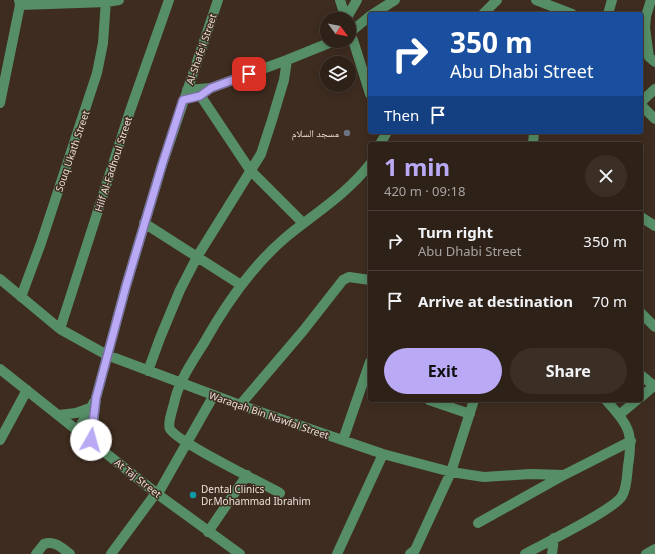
<!DOCTYPE html>
<meta charset="utf-8">
<style>
:root{--surface:#2e2118;--page:#3a2e25;--text:#f1f3f6;--muted:#a7a3a2;--line:#493e37;--accent:#baaaf6}
body{margin:0;font-family:"Noto Sans","Noto Naskh Arabic",sans-serif;background:var(--page);color:var(--text);height:100vh;display:flex;flex-direction:column;font-size:15px;white-space:nowrap}
*{box-sizing:border-box;margin:0}
p{font-size:13px;color:var(--muted)}
.icon{flex:none;width:22px;height:22px;fill:none;stroke:currentColor;stroke-width:2;stroke-linecap:round;stroke-linejoin:round}
.map{position:relative;flex:1;overflow:hidden}
.side{position:absolute;left:368px;top:142px;width:275px;height:260px;display:flex;flex-direction:column;background:var(--surface);border-radius:4px;box-shadow:0 2px 10px #0003,0 0 0 1px var(--line)}
.side>*{flex:none}
.guide{position:absolute;left:368px;top:12px;width:275px;height:122px;border-radius:4px;box-shadow:0 2px 10px #0003,0 0 0 1px var(--line);background:#1a4fa0;color:#fff;overflow:hidden}
.needle{width:26px;rotate:122deg}
.fabs{position:absolute;left:320px;top:12px;display:grid;gap:8px}
.fabs a{display:grid;place-items:center;width:36px;height:36px;border-radius:50%;background:var(--surface);box-shadow:0 2px 10px #0003,0 0 0 1px var(--line);font-size:20px}
.pin{position:absolute;display:grid;place-items:center;width:34px;height:34px;color:#fff;margin:-17px;border-radius:8px;box-shadow:0 2px 6px #0006}
.me{position:absolute;width:44px;margin:-22px;rotate:7deg;stroke-linejoin:round;filter:drop-shadow(0 0 3px #0008)}
.turn{display:flex;align-items:center;gap:14px;height:84px;padding:0 16px;font-size:18px}
.turn .icon{width:52px;height:52px;stroke-width:2.5}
.turn b{display:block;font-size:28px;line-height:34px}
.then{display:flex;align-items:center;height:38px;padding:0 16px;background:#0003;gap:8px;font-size:15px}
.round{display:grid;place-items:center;flex:none;width:42px;height:42px;border-radius:21px;background:var(--page)}
.summary{display:flex;align-items:center;justify-content:space-between;height:68px;padding:0 16px}
h1{font-size:24px;font-weight:700;line-height:30px;color:var(--accent)}
.cta{display:flex;gap:8px;margin-top:auto;padding:8px 16px}
.cta a{flex:1;height:46px;border-radius:24px;background:var(--accent);color:#111;font-size:16px;font-weight:700;line-height:46px;text-align:center}
.cta a+a{background:var(--page);color:var(--text)}
ul{padding:0;list-style:none}
li{display:flex;align-items:center;gap:12px;height:60px;padding:0 16px;border-top:1px solid var(--line)}
li div{flex:1}
li b{display:block;font-size:15px}
li em{font-style:normal}
.map>svg:first-child{display:block}
.lines{fill:none;stroke-linecap:round;stroke-linejoin:round}
.minor{stroke:#568f67;stroke-width:10}
.route-casing{stroke:#796ea0;stroke-width:10}
.route{stroke:#baaaf6;stroke-width:7}
.worship-dot{fill:#6b7280;stroke:#3e2c20;stroke-width:1.5}
.culture-dot{fill:#0f9aa8;stroke:#3e2c20;stroke-width:1.5}
.labels{text-anchor:middle;stroke-width:3;stroke-linejoin:round;paint-order:stroke}
.street-label{font-size:10px;fill:#ece0d9;stroke:#3e2c20}
.poi-label{font-size:10px;fill:#ece0d9;stroke:#3e2c20;text-anchor:end}
</style>
<div class="map">
<svg width="655" height="554" viewBox="0 0 655 554">
<rect width="100%" height="100%" fill="#3e2c20"/>
<g class="lines">
<!-- minor -->
<path class="minor" d="M340,0L346,19
M536,0L572,14
M651,0L646,16L645,28L649,57L655,62
M20,5L107,2L119,0
M373,14L395,0
M483,14L497,0
M608,14L612,0
M346,19L357,0
M353,30L370,16
M353,40L370,94
M187,90L211,88L287,60L334,41
M200,95L250,170L303,223
M641,102L655,89
M0,103L20,5L19,0
M641,105L655,119
M380,144L387,132
M533,144L534,132
M641,217L655,226
M144,223L241,285
M0,279L60,329L107,355L240,405L383,454L451,472L484,477L530,474L564,475
M21,297L41,243L97,73L103,43L106,0
M641,313L655,327
M60,329L130,111L169,0
M0,369L156,493L240,554
M148,371L160,338L180,290L197,257L261,154L272,120L284,80L287,60
M641,375L654,386
M641,397L655,385
M429,400L470,414
M240,405L303,331L343,280L349,277L370,280
M59,415L76,413L90,408
M619,415L637,400
M78,430L94,402
M0,440L27,390
M91,440L96,398L126,286L162,165L218,0
M343,440L370,362
M280,493C262,483 177,442 170,429C167,423 174,406 175,399C181,378 192,362 204,343C226,304 251,267 285,238C314,214 347,194 370,164
M478,523L564,475L631,441
M208,532L247,475
M36,554L44,544C54,540 62,548 70,554
M111,554L156,493L160,490L214,395
M337,554L383,454
M410,554L415,550L451,472L474,400
M525,554C543,544 614,510 622,496C627,488 627,475 628,466C634,430 628,426 606,400
M552,554L554,538
M646,554L655,549"/>
</g>
<g class="lines">
<defs>
<path id="route" d="M91,440L96,398L126,286L162,165L183,100L200,96L211,88L249,74"/>
</defs>
<!-- route casing -->
<use href="#route" class="route-casing"/>
<!-- route -->
<use href="#route" class="route"/>
</g>
<!-- markers -->
<circle class="worship-dot" cx="347" cy="133" r="4"/>
<circle class="culture-dot" cx="193" cy="495" r="4"/>
<g class="labels">
<!-- street labels -->
<g class="street-label">
<text transform="translate(201 49) rotate(-71)" y="4">Al-Shafe'i Street</text>
<text transform="translate(72 151) rotate(-71)" y="4">Souq Ukath Street</text>
<text transform="translate(113 164) rotate(-72)" y="4">Hilf Al-Fadhoul Street</text>
<text transform="translate(269 415) rotate(19)" y="4">Waraqah Bin Nawfal Street</text>
<text transform="translate(138 478) rotate(38)" y="4">At Taj Street</text>
</g>
<!-- poi labels -->
<g class="poi-label">
<text x="339" y="137">مسجد السلام</text>
<text x="201" y="493" text-anchor="start">Dental Clinics<tspan x="201" dy="12">Dr.Mohammad Ibrahim</tspan></text>
</g>
</g>
</svg>
<div class="fabs">
<a><svg class="needle" viewBox="-14 -14 28 28"><path d="M0-13l5 13h-10z" fill="#e53935"/><path d="M0 13l5-13h-10z" fill="#a7a3a2"/></svg></a>
<a><svg class="icon" aria-label="layers" viewBox="0 0 24 24"><path d="M12 4l9 5-9 5-9-5zM3 14l9 5 9-5"/></svg></a>
</div>
<div class="pin" style="left:249px;top:74px;background:#d93025"><svg class="icon" aria-label="arrive" viewBox="0 0 24 24"><path d="M6 21V4h12l-3 4 3 4H6"/></svg></div>
<svg class="me" style="left:91px;top:440px" viewBox="-20 -20 40 40"><circle r="19" fill="#fff"/><path d="M0-13L10 11 0 6-10 11z" fill="#baaaf6"/></svg>
<div class="guide">
<div class="turn"><svg class="icon" aria-label="right" viewBox="0 0 24 24"><path d="M7 20v-9h11M14 6l5 5-5 5"/></svg><div><b>350 m</b>Abu Dhabi Street</div></div>
<div class="then">Then<svg class="icon" aria-label="arrive" viewBox="0 0 24 24"><path d="M6 21V4h12l-3 4 3 4H6"/></svg></div>
</div>
<section class="side">
<div class="summary"><div><h1>1 min</h1><p>420 m · 09:18</p></div><a class="round"><svg class="icon" aria-label="close" viewBox="0 0 24 24"><path d="M6 6l12 12M18 6L6 18"/></svg></a></div>
<ul>
<li><svg class="icon" aria-label="right" viewBox="0 0 24 24"><path d="M7 20v-9h11M14 6l5 5-5 5"/></svg><div><b>Turn right</b><p>Abu Dhabi Street</p></div><em>350 m</em></li>
<li><svg class="icon" aria-label="arrive" viewBox="0 0 24 24"><path d="M6 21V4h12l-3 4 3 4H6"/></svg><div><b>Arrive at destination</b></div><em>70 m</em></li>
</ul>
<div class="cta"><a>Exit</a><a>Share</a></div>
</section>
</div>
